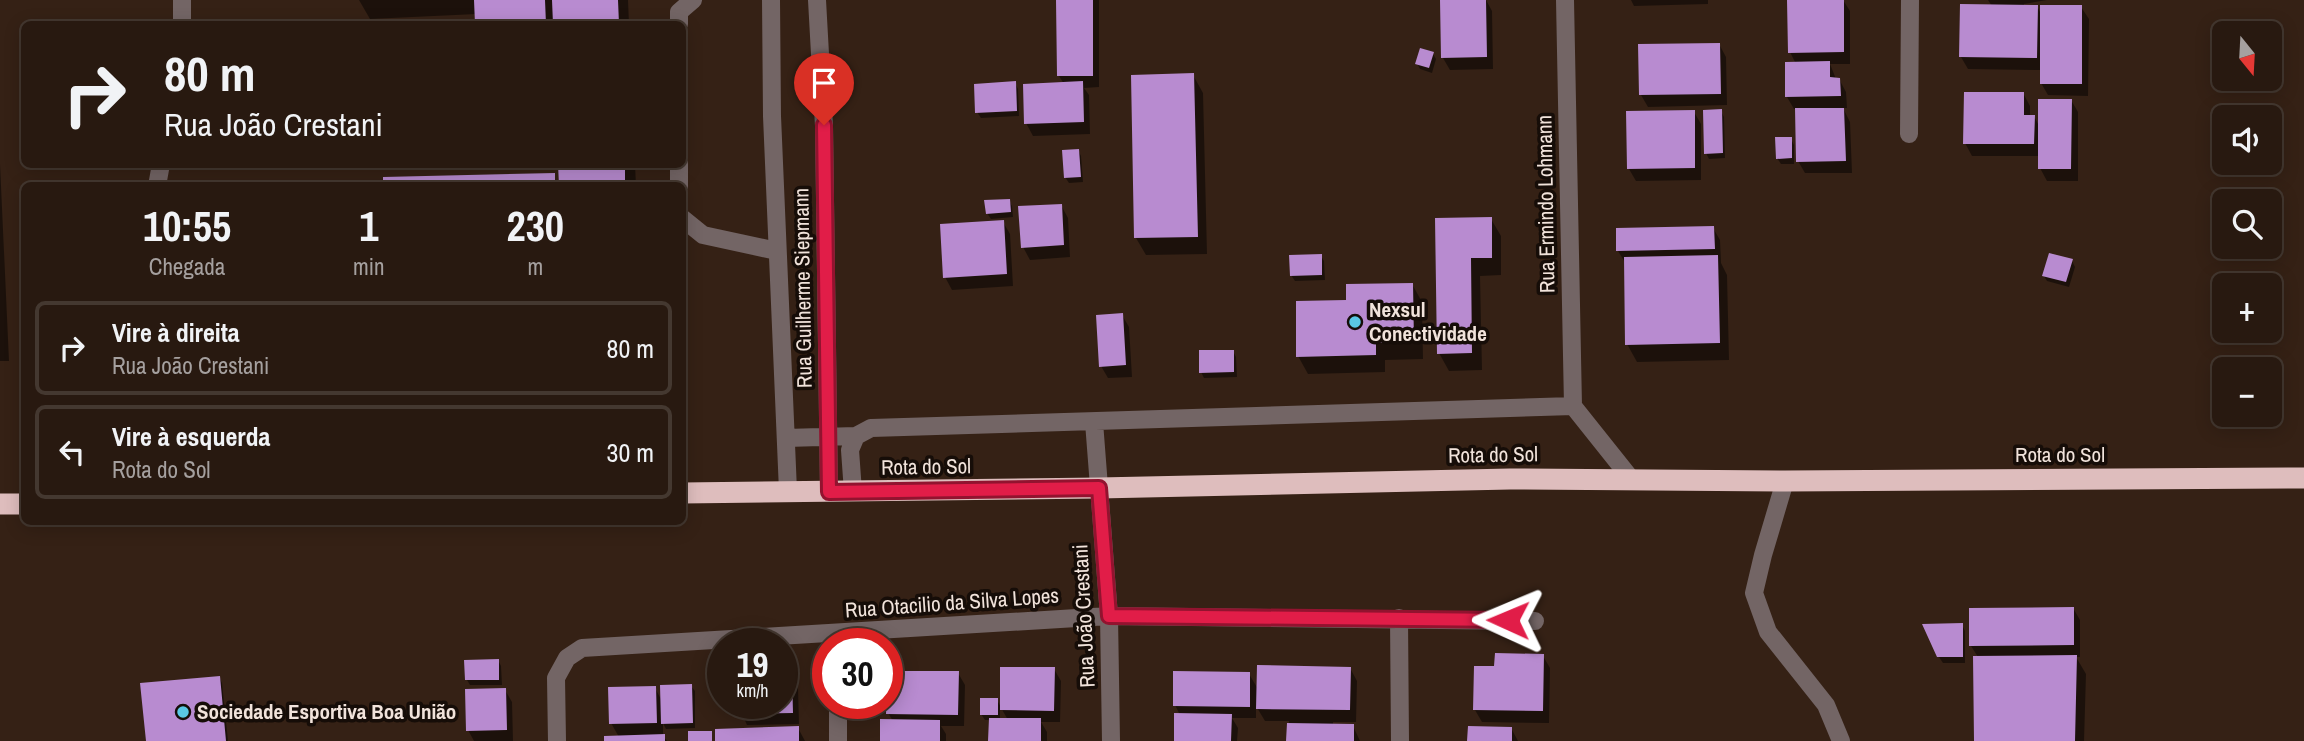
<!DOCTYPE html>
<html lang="pt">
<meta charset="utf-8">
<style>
:root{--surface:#281910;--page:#34261e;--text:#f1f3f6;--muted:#a5a09f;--line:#443830}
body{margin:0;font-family:"Archivo Narrow",sans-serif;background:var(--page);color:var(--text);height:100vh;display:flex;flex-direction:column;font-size:26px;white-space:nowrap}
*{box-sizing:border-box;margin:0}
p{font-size:23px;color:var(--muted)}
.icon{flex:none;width:38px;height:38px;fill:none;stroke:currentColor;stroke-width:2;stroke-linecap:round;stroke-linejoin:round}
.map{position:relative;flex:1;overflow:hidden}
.panel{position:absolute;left:21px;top:182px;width:665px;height:343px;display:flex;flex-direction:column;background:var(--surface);border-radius:10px;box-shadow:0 4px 18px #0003,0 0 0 2px var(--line)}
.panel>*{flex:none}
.guide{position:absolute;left:21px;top:21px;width:665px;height:147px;border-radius:10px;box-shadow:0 4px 18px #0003,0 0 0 2px var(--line);background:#281910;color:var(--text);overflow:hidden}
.needle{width:46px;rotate:162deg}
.fabs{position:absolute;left:2212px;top:21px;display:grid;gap:14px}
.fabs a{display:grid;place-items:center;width:70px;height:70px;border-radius:10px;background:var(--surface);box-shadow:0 4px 18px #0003,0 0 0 2px var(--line);font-size:35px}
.speed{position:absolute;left:707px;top:628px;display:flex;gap:14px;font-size:35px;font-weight:700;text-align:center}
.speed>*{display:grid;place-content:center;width:91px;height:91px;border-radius:50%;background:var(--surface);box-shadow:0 4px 18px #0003,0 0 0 2px var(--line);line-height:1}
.speed small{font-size:18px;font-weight:400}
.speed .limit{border:10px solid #d22;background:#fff;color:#111}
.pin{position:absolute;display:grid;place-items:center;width:60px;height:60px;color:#fff;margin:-72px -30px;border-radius:50% 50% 50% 0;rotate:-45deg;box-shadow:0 0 7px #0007}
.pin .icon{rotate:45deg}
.me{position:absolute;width:77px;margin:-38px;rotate:271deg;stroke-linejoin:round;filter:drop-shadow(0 0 5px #0008)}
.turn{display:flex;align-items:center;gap:24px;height:147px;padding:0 28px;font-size:32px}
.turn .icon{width:91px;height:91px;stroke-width:2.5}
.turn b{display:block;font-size:49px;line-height:60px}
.eta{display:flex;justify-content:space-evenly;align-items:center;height:119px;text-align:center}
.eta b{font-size:42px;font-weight:700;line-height:49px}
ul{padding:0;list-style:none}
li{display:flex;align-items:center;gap:21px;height:94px;margin:0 14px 10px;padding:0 14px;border:4px solid var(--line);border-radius:10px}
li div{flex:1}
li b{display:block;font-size:26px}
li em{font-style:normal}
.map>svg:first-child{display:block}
.shadow{fill:#0007;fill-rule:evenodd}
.building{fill:#b88bd0}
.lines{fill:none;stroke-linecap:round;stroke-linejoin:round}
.minor{stroke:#736565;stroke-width:18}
.highway{stroke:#debdbd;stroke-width:21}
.route-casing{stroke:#92132f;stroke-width:18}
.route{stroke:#e11d48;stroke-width:12}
.poi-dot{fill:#5ac8e5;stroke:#160d08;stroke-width:2.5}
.labels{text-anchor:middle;stroke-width:7;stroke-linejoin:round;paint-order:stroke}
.street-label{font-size:21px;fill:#f1e3db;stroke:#160d08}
.poi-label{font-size:21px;font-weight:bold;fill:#f1e3db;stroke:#160d08;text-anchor:start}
</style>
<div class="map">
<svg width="2304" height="741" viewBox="0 0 2304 741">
<rect width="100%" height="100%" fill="#352115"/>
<!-- shadow -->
<path class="shadow" d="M359,0H628L629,24H477V14L370,19Z
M1058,0H1099V87L1084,88L1089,95L1090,134L1033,136L1026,123L1064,84L1059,76Z
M1442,0H1486L1492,11L1493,69L1450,70L1443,58Z
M1631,0H1708V4L1634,6Z
M1843,0L1850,11V64H1830L1836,79H1839L1846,92L1847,108H1843L1850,122L1852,173H1805L1798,161L1797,109H1794L1787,97L1796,64L1790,52Z
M1988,0H2047L2024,4V6H2037L2041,14L2081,7L2089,19L2088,96L2048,95L2041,83V70L1968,69L1961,57L1992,6Z
M1719,44L1726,57L1727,105L1648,107L1641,95Z
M1433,54L1436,59L1432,73L1420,69L1417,63Z
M1193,75L1203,93L1207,254L1146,255L1136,238Z
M1015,83L1018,89L1019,116L981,118L977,112Z
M2023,93L2030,106V116H2034L2040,128L2071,100L2078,112V181H2047L2040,168V156H1972L1965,143Z
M1721,111L1724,117L1725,158L1709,159L1706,153Z
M1694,112L1701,124V180L1636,181L1629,169Z
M1791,139L1794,145V164H1781L1777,158Z
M1078,150L1081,156L1083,182L1069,183L1065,177Z
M0,164L9,361H0Z
M431,164H446V169L434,170Z
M560,164H635L636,186H561Z
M1009,201L1012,206L1013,217L991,219L987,213Z
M1061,205L1068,218L1070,257L1030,260L1023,247Z
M1491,219L1501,236V275L1480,276L1482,370L1449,371L1439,353L1436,220Z
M1003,222L1010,234L1013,286L952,290L945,277Z
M1713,228L1720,240L1721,263L1727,275L1729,360L1637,362L1627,344L1626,264L1618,251Z
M1321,256L1324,261L1325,280L1295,281L1291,275Z
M2072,261L2075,267L2069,287L2047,281L2044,276Z
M1412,284L1422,302L1423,359L1385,360V372L1308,374L1298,356L1348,301Z
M1122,315L1129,327L1132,377L1108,378L1101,366Z
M682,329L684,364H682Z
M1233,351L1236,357L1237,377L1204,378L1201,372Z
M2073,608L2080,620V657H2076L2086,674L2084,741H1976L1978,657L1971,646Z
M1962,625L1965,631V663H1943L1939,657Z
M1543,656L1550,668L1549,723L1482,722L1475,710L1496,668Z
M498,660L501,666L502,685H470L467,680Z
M1350,668L1357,681L1356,722H1333V725L1353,726L1360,741H1288L1289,721H1265L1256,706V718H1232L1238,728L1237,741H1176L1180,715L1175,705L1249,674L1258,689Z
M1054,669L1061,681L1060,722H1041L1047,732V741H990V720H985L981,714L997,700L1002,709ZM1000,706L1008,720H1000Z
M958,673L965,685L964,726H941L946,734V741H882L893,721L888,713Z
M791,676L798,688L799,724L747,725L740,709L736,710L733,704H782Z
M219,677L222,683L228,741H148Z
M691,686L695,691V728L666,729L663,723V736L667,741H606L619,737L611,723L655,688L662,701Z
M505,690L512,702L513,741H474L468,730Z
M798,728L805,741H717Z
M1511,728L1518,741H1469Z"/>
<!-- building -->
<path class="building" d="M474,0H545L546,24H475Z
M552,0H618L619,24H553Z
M1056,0H1093V76H1057Z
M1440,0H1486L1487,57L1441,58Z
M1787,0H1844V52L1788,53Z
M1960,4L2038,5L2037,58L1959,57Z
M2040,5H2082V84H2040Z
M1720,43L1721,94L1639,95L1638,44Z
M1420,48L1434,52L1429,68L1415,64Z
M1830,61V77L1840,78L1841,96L1785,97V62Z
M1194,73L1198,237L1134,238L1131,75Z
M1016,81L1017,111L975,113L974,84Z
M1083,81L1084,122L1024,124L1023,84Z
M1964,92H2024V115H2035L2034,144H1963Z
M2038,99H2072L2071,169H2038Z
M1795,108H1844L1846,161L1796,162Z
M1722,109L1723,153L1704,154L1703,110Z
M1695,110V168L1627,169L1626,111Z
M1775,137H1792V158L1776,159Z
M1079,149L1081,177L1064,178L1062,150Z
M558,164H625V186H559Z
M555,173V186H383V177Z
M1010,199L1011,212L986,214L984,200Z
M1062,204L1064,245L1021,248L1018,206Z
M1492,217V258H1471L1472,353L1437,354L1435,218Z
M1004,220L1007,274L943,278L940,224Z
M1714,226L1715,249L1616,251V228Z
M2049,253L2073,259L2066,282L2042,276Z
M1322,254V275L1290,276L1289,255Z
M1718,255L1720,343L1625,345L1624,257Z
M1413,283L1414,342L1376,343V355L1296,357V301L1346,300V284Z
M1123,313L1126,365L1099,367L1096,315Z
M1199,350H1234V372L1199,373Z
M2074,607V645L1969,646V608Z
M1963,623V657H1937L1922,624Z
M1495,653L1544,654L1543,711L1473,710L1474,666H1494Z
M2077,655L2075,741H1974L1973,656Z
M499,659V680H465L464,660Z
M1257,665L1351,667L1350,710L1256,709Z
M1000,667H1055L1054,711L1000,710Z
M887,671H959L958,715L886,714Z
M1173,671L1250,672V707L1173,706Z
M792,674L793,713L739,714L738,704H782V675Z
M220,676L226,741H146L140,683Z
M692,684L693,723L661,724L660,685Z
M656,686L657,723L609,724L608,687Z
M506,688L507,730L466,731L465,689Z
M980,698H998V715H980Z
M1174,713L1232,714L1231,741H1174Z
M989,718H1041V741H988Z
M880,719L940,720V741H880Z
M1287,723L1354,724V741H1286Z
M799,726V741H715V729Z
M1468,726L1512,727V741H1467Z
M688,731H712V741H688Z
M665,734V741H604V736Z"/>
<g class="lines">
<!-- minor -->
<path class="minor" d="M182,0V24
M771,0L772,116L788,491
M817,0L824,126L829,492
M1565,0L1573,406
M679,24V12L693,0
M1909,134L1910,0
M157,186L161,164
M679,186V164
M682,218L703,235L777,251
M1573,406L1632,480
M1094,422L1109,616L1111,741
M786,438L856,436
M1785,481L1763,555L1754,593L1768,632L1826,705L1841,741
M853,492L850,450L856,436L871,428L1573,406
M1399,618L1400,741
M557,741L556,678L567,658L582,648L1109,616L1535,621
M838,741V704"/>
<!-- highway -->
<path class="highway" d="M682,493L1099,488L1510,479L1785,481L2304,478
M0,504H24"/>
</g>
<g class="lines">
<defs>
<path id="route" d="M824,125L829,492L1099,488L1109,616L1508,620"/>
</defs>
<!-- route casing -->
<use href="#route" class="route-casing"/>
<!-- route -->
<use href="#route" class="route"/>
</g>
<!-- markers -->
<g class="poi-dot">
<circle cx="1355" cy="322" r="7"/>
<circle cx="183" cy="712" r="7"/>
</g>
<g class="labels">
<!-- street labels -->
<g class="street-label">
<text transform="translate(1546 204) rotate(-91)" y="7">Rua Ermindo Lohmann</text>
<text transform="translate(803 288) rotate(-91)" y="7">Rua Guilherme Siepmann</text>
<text transform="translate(1493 455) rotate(-1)" y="7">Rota do Sol</text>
<text x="2060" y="462">Rota do Sol</text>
<text transform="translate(926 467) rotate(-1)" y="7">Rota do Sol</text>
<text transform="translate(952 603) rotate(-4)" y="7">Rua Otacilio da Silva Lopes</text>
<text transform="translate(1084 616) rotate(-93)" y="7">Rua João Crestani</text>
</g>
<!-- poi labels -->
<g class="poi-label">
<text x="1369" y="317">Nexsul<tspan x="1369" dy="24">Conectividade</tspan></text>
<text x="197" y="719">Sociedade Esportiva Boa União</text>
</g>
</g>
</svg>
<div class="fabs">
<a><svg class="needle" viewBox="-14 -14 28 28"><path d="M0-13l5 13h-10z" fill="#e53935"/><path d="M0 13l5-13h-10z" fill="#a5a09f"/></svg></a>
<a><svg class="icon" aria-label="sound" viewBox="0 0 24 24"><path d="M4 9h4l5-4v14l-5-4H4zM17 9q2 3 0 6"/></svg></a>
<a><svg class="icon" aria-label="search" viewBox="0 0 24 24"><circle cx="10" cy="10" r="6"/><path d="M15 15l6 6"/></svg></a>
<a>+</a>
<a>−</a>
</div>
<div class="speed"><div>19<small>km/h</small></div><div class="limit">30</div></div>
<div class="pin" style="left:824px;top:125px;background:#d93025"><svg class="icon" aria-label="arrive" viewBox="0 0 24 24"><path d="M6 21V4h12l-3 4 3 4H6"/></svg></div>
<svg class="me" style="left:1508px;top:620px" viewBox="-20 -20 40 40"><path d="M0-17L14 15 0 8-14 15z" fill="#e11d48" stroke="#fff" stroke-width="4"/></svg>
<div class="guide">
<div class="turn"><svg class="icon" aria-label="right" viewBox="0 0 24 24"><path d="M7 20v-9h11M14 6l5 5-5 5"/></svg><div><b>80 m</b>Rua João Crestani</div></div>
</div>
<section class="panel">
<div class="eta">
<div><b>10:55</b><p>Chegada</p></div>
<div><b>1</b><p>min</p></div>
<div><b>230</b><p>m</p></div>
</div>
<ul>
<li><svg class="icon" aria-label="right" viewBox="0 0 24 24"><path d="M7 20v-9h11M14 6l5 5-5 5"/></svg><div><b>Vire à direita</b><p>Rua João Crestani</p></div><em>80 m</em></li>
<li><svg class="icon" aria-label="left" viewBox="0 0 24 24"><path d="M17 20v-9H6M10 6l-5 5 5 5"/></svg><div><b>Vire à esquerda</b><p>Rota do Sol</p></div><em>30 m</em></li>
</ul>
</section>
</div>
